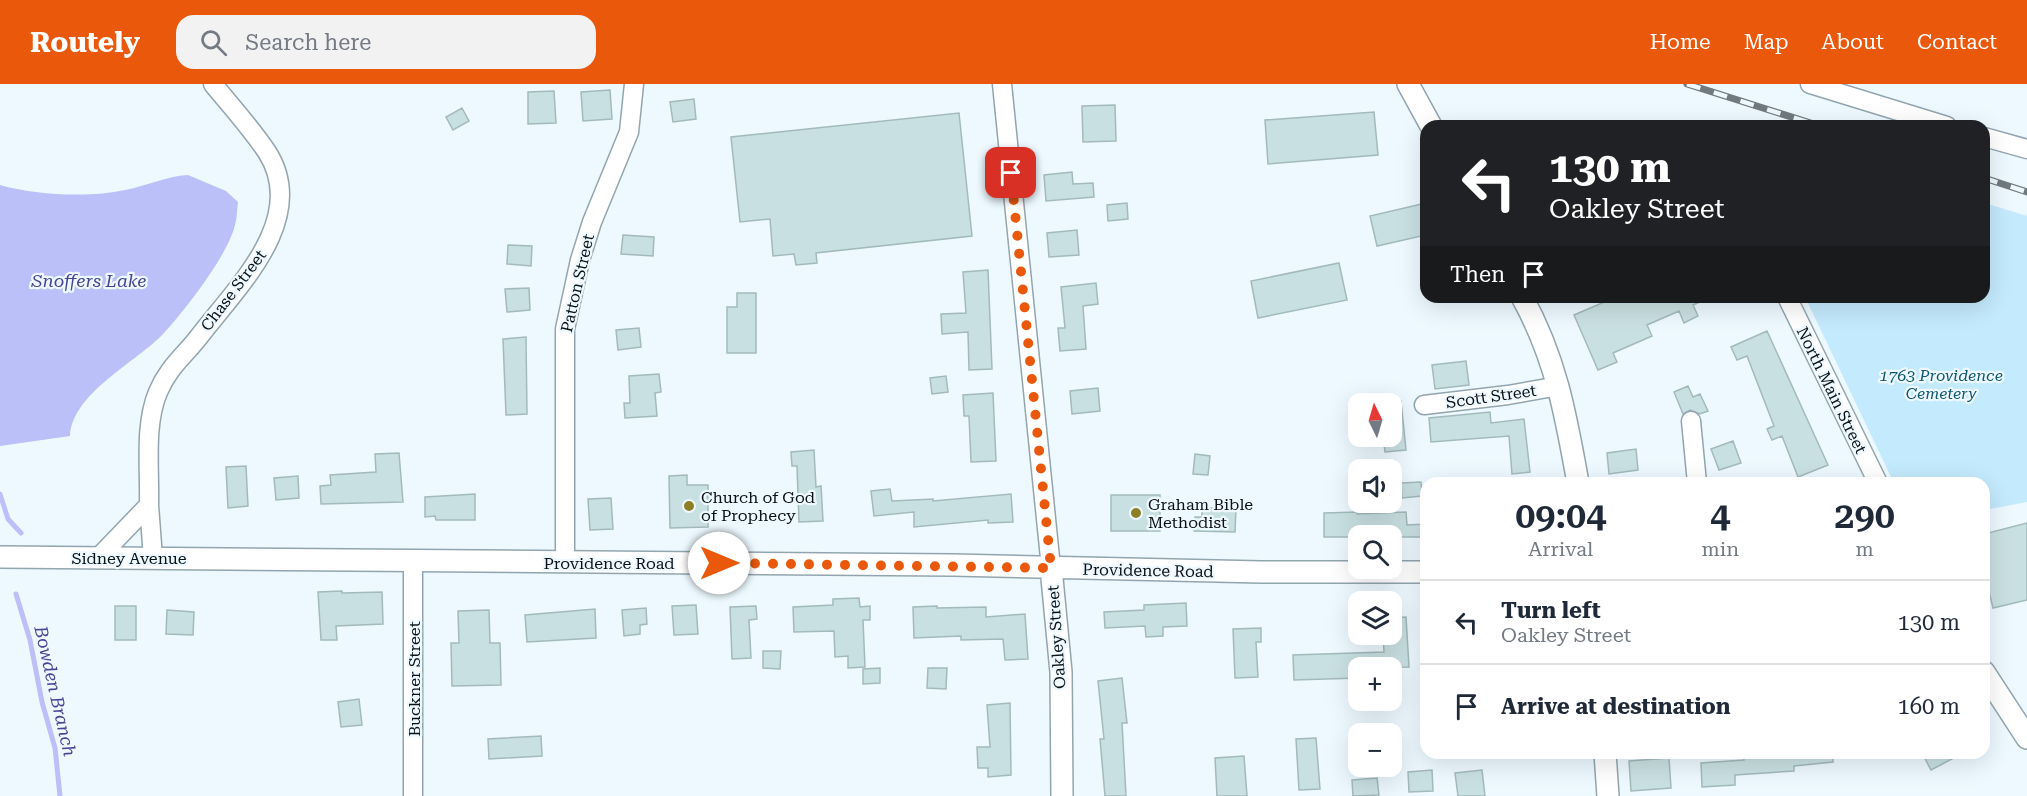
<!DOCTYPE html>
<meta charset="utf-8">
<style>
:root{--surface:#fff;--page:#f2f2f3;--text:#1f2937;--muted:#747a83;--line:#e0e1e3;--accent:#ea580c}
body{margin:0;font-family:"Roboto Serif",serif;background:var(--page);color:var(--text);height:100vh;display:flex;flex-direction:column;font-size:22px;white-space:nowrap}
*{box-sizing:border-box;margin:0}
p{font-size:20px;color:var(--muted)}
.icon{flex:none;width:33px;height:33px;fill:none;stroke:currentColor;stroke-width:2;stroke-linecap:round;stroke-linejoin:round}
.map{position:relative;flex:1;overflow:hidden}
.side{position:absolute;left:1420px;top:393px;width:570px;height:282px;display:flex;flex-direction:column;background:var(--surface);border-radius:18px;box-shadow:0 6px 24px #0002}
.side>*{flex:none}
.guide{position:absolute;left:1420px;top:36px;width:570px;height:183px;border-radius:18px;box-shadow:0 6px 24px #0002;background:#202124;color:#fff;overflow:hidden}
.needle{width:39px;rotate:355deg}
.buttons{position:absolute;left:1348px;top:309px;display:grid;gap:12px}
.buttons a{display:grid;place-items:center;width:54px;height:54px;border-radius:12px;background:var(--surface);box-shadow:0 6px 24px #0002;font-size:30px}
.pin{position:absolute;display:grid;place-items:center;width:51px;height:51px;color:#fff;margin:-26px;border-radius:12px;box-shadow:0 3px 9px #0006}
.me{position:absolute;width:66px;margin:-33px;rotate:90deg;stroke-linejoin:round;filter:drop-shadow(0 0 4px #0008)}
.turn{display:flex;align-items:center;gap:21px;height:126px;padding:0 30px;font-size:27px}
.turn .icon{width:78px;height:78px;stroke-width:2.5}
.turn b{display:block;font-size:42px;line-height:51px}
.then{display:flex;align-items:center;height:57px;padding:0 30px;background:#0003;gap:12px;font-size:22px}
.eta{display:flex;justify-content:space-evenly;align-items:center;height:102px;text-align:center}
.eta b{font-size:36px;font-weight:600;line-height:42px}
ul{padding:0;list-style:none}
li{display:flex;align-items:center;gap:18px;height:84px;padding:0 30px;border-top:2px solid var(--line)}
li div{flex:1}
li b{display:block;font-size:22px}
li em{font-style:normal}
header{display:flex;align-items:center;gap:36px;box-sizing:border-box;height:84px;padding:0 30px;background:var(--accent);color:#fff}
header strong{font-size:28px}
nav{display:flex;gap:33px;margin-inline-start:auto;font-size:21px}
.search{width:420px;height:54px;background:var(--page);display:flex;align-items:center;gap:15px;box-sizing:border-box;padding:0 21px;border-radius:18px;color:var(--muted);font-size:22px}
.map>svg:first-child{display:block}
.green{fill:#c4eafd}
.water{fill:#bbc0f9}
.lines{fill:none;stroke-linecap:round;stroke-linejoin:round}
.stream{stroke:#bbc0f9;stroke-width:5}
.building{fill:#c9e0e2;stroke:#a3babc;stroke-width:1.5}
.minor-casing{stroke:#92a5af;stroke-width:21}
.tertiary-casing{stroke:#92a5af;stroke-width:24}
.minor{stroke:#fff;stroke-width:18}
.tertiary{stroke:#fff;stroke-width:21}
.rail-casing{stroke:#717a7f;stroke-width:7}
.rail{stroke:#edf9ff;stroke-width:4.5;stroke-dasharray:14;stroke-linecap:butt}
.route{stroke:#ea580c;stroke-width:10;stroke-dasharray:0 18}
.poi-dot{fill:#8d7f26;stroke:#edf9ff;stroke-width:2}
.labels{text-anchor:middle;stroke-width:4.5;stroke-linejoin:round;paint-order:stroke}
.street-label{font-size:16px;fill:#0b1215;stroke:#edf9ff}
.park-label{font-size:16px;font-style:italic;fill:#105771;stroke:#edf9ff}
.poi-label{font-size:16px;fill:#0b1215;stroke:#edf9ff;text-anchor:start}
.water-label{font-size:18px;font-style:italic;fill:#464495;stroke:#edf9ff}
</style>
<header>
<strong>Routely</strong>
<div class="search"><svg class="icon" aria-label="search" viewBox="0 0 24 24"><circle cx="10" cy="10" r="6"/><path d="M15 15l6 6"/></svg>Search here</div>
<nav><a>Home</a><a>Map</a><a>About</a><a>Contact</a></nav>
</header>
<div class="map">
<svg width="2027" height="712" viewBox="0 0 2027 712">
<rect width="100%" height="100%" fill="#edf9ff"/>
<!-- green -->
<path class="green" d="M1985,119L2027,132V418L1985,426L1984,399H1894L1805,213H1984Z"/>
<!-- water -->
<path class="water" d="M188,91L226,107L238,118C237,125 237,134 235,141C228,171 185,226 164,249C137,278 72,309 70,352L0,362V101C35,111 89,114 125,106C147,102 166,92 188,91Z"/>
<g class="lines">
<!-- stream -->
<path class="stream" d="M0,410L8,435L21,449
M16,510L30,556L42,618L55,664L60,712"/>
</g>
<!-- building -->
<path class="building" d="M610,6L612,35L583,37L581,8Z
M554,7L556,39L528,40V8Z
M694,15L696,35L673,38L670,18Z
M1115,21L1116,57L1083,58L1082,22Z
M462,24L469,37L453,46L446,33Z
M1374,28L1378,71L1268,80L1265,36Z
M959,29L972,152L816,169L817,179L796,181L794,170L773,172L770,135L740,138L731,53Z
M1072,88L1073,100L1093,99L1094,113L1046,117L1044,91Z
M1127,119L1128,135L1108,137L1107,121Z
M1426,119V151L1377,162L1370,132Z
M1077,146L1079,171L1049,173L1047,149Z
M623,151L654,153L653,172L621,170Z
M508,161L532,162L531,182L507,180Z
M1339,179L1347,216L1258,234L1251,197Z
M988,186L992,285L969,286L968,248L942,250L941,230L966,229L963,188Z
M1096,199L1098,220L1083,222L1086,265L1060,267L1058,244H1065L1061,203Z
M529,204L530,226L507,228L505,205Z
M737,209H756V269H727V223H737Z
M1616,213H1711L1693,221L1698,232L1684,239L1679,227L1647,241L1652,252L1613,269L1617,278L1598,286L1574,231Z
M639,244L641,263L618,266L616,246Z
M1767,247L1828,381L1798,393L1782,352L1772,356L1767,345L1774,342L1747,272L1737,276L1731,263Z
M526,253L527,330L506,331L503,255Z
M1466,277L1469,301L1435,305L1432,281Z
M659,290L661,308L655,309L657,332L625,334L624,319H630L629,292Z
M946,292L948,308L932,310L930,294Z
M1688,302L1693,313L1700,310L1708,327L1700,330L1690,326L1683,330L1674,308Z
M1098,304L1100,327L1072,330L1070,307Z
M993,309L996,377L971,378L969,332H964L963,311Z
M1392,317H1401L1406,366L1385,368L1383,352H1392Z
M1490,328L1491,339L1524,335L1530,388L1512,390L1509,352L1431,358L1429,334Z
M1733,357L1741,379L1719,386L1711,365Z
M1636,365L1638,386L1609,390L1607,369Z
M814,366L816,403L821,402L823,437L799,438L797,382H792L791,368Z
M399,369L403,418L321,420L320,402L331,401L330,391L376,388L375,370Z
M1195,370L1210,372L1208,391L1193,390Z
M246,382L248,422L228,424L226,383Z
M687,391V401H708V443L670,444L669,392Z
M298,392L299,414L276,416L274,394Z
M1421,398L1422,412L1402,414L1401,399Z
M890,405L892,417L933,415V417L1011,410L1013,438L988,439V436L914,443V428L874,432L871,407Z
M475,410V436H436L435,432L425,433V413Z
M1111,411H1160V447H1111Z
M611,414L613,445L590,446L588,415Z
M1202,424H1236L1235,448L1194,447L1195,433H1202Z
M1357,428V430L1406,428L1407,441L1426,440V453H1324V429Z
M2027,439V516L1993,524L1984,487V450Z
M342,507V509L382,508L383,540L336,542L337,556H321L318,508Z
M859,514L860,523L870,522V536H863L865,583L848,584V572L835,573L834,547L794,548L793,523L833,521V515Z
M1186,519L1187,542L1163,543V552L1146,553L1145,542L1105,544L1104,528L1144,526V521Z
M696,521L698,550L674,551L672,522Z
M115,522H136V556H115Z
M756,522L757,535L749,536L751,574L732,575L730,523Z
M937,522V524L986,523V533L1025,530L1028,575L1005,576L1003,555L961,556V552L914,554L913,523Z
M646,524L647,540L640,541V550L624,552L622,526Z
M595,525L596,554L527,558L525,531Z
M167,526L194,528L193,551L166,550Z
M489,526L490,559H500L501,601L452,602L451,559H459L458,527Z
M1406,533L1409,583L1359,584V594L1294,596L1293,571L1384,568L1383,550H1392V534Z
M1261,544V558H1256L1258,593L1235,594L1233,545Z
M763,567H781L780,585L763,584Z
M880,584V599L863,600V585Z
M928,584H947L946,605L927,604Z
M1122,594L1127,639H1122L1126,712H1105L1100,655H1104L1098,597Z
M359,615L362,641L341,643L338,618Z
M1010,619L1011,691L988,693V684H978L977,663H990L987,621Z
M541,652L542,672L489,675L488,655Z
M1316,654L1320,705L1299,706L1296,655Z
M1743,669H1833V678L1794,682V687L1735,691V701L1702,703L1701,679L1744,676Z
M1922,669H1963L1931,686Z
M1244,672L1247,712H1217L1215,674Z
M1669,674L1671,704L1631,707L1629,677Z
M1432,686L1433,707L1409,708L1408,688Z
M1482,686L1485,712H1458L1455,689Z
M1377,694L1379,711L1353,712L1352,696Z"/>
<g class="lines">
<defs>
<path id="minor" d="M1002,0L1051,484
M1810,0L1947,42
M1984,53L2027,65
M1787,213L1878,399
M1424,321L1508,311L1559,302
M1691,337L1697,399
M149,421L153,474
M98,474L149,421C150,385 144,341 158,308C168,284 183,273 198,254C236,204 310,135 267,68C251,44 231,22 213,0
M413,478V712
M565,478V245L580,176L592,138L629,48L634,0"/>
<path id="tertiary" d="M1408,0L1431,42
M1522,213C1556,274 1566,332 1578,399
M0,473L953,481L1261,488H1426
M1051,484L1061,588L1062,712
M1984,588L2027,654
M1605,669L1608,712"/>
</defs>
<!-- minor casing -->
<use href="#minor" class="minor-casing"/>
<!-- tertiary casing -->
<use href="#tertiary" class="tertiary-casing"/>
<!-- minor -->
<use href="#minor" class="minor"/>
<!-- tertiary -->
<use href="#tertiary" class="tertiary"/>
<defs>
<path id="rail" d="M1687,0L1820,42
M1984,94L2027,108"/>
</defs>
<!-- rail casing -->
<use href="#rail" class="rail-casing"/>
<!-- rail -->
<use href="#rail" class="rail"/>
</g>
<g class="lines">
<!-- route -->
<path class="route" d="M719,479L1051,484L1011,89"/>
</g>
<!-- markers -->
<g class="poi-dot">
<circle cx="689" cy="422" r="6"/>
<circle cx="1136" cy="429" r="6"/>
</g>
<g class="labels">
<!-- street labels -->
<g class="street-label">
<text transform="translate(577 199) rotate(-77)" y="6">Patton Street</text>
<text transform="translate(233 206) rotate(-53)" y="6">Chase Street</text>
<text transform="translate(1832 306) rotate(64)" y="6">North Main Street</text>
<text transform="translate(1491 312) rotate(-8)" y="6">Scott Street</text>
<text x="129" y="480">Sidney Avenue</text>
<text x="609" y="485">Providence Road</text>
<text transform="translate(1148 486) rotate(1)" y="6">Providence Road</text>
<text transform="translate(1056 553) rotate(-94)" y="6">Oakley Street</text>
<text transform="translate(414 595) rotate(-90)" y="6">Buckner Street</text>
</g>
<!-- park labels -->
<g class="park-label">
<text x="1941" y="297">1763 Providence<tspan x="1941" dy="18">Cemetery</tspan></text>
</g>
<!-- poi labels -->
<g class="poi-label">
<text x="701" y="419">Church of God<tspan x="701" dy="18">of Prophecy</tspan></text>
<text x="1148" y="426">Graham Bible<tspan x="1148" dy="18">Methodist</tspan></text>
</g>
<!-- water labels -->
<g class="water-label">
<text x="89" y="203">Snoffers Lake</text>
<text transform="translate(55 607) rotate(77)" y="6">Bowden Branch</text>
</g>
</g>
</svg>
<div class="buttons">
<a><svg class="needle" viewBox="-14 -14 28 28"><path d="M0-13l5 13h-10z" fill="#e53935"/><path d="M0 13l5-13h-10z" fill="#747a83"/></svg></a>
<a><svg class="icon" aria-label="sound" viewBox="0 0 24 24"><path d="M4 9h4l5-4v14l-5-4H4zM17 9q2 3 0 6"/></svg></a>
<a><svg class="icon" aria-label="search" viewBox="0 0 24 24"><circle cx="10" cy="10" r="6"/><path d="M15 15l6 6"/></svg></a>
<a><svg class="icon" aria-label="layers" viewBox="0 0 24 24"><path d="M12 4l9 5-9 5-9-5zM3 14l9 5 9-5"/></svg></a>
<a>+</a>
<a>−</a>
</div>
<div class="pin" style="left:1011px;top:89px;background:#d93025"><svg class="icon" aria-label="arrive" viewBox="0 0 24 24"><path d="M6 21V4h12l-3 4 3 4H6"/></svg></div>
<svg class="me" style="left:719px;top:479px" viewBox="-20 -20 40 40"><circle r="19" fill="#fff"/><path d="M0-13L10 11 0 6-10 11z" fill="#ea580c"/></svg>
<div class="guide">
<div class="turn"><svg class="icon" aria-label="left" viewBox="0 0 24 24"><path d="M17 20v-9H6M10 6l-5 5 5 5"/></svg><div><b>130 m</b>Oakley Street</div></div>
<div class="then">Then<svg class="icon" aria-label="arrive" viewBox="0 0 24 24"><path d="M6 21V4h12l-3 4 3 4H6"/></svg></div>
</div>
<section class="side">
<div class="eta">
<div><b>09:04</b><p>Arrival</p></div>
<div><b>4</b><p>min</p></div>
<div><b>290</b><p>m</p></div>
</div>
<ul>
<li><svg class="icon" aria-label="left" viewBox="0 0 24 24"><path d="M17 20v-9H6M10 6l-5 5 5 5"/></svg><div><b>Turn left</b><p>Oakley Street</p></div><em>130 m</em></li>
<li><svg class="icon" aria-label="arrive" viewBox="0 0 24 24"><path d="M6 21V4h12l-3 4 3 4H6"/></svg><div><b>Arrive at destination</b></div><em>160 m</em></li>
</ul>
</section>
</div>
